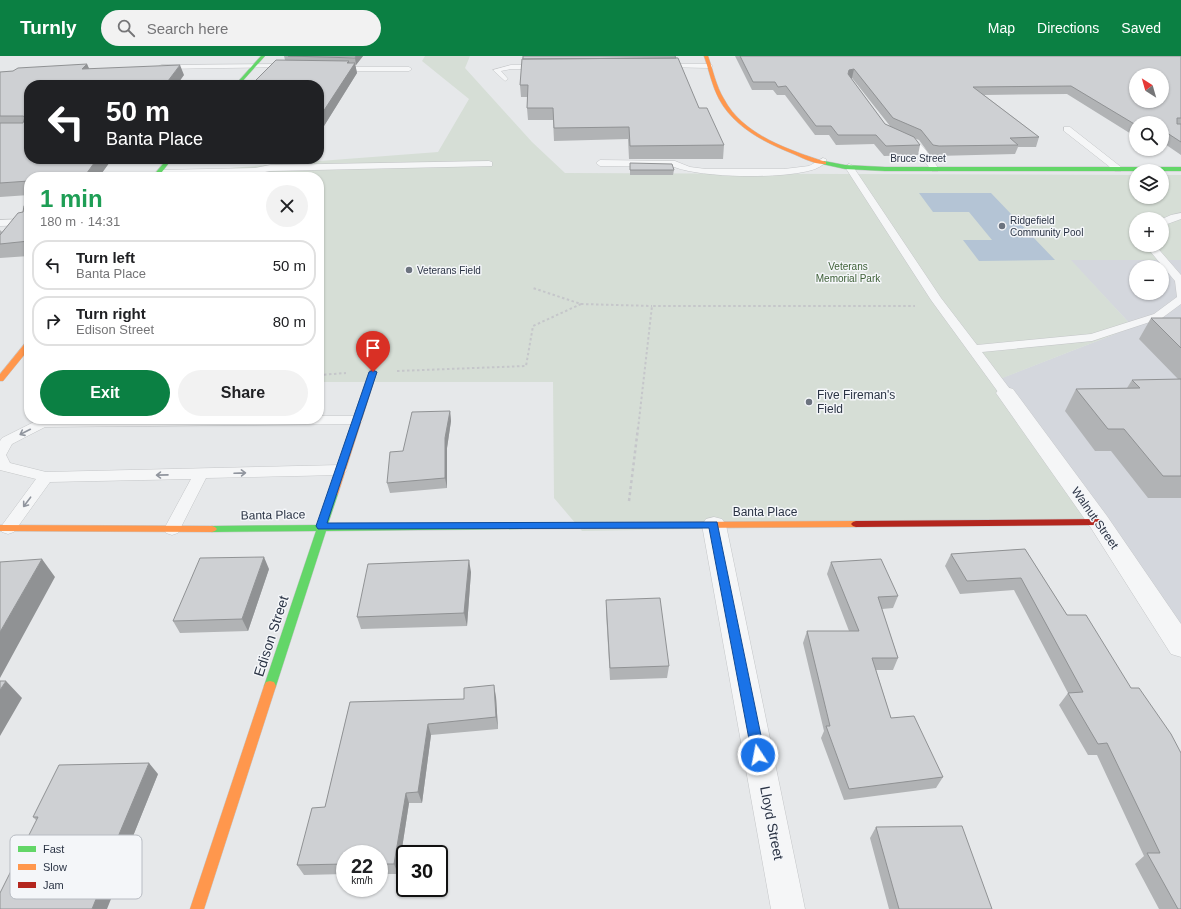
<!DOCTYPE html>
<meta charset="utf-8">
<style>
:root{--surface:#fff;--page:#f2f2f2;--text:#202124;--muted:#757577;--line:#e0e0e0;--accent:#0b8043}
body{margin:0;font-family:Arial,sans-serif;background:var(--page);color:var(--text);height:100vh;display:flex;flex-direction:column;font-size:15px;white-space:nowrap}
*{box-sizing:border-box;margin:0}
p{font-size:13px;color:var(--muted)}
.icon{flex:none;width:22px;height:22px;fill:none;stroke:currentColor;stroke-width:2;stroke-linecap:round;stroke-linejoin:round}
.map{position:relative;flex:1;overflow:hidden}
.side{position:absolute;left:24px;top:116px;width:300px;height:252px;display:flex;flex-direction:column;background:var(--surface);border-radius:16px;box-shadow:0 1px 3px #0004}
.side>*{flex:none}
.banner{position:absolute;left:24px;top:24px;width:300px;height:84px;border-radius:16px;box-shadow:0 1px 3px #0004;background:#202124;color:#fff;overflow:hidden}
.needle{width:26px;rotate:323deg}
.controls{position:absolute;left:1129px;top:12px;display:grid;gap:8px}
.controls a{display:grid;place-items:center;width:40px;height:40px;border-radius:50%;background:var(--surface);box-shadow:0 1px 3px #0004;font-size:20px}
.speed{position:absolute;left:336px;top:789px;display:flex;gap:8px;font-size:20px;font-weight:700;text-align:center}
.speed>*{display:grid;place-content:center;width:52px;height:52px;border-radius:50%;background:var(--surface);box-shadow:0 1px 3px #0004;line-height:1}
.speed small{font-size:10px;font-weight:400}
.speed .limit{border:2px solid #111;border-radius:6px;background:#fff;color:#111}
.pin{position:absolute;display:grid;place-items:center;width:34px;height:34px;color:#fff;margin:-41px -17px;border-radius:50% 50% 50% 0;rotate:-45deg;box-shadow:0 0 4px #0007}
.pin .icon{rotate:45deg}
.me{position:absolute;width:44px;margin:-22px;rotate:349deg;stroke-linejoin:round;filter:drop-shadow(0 0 3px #0008)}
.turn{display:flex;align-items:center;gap:14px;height:84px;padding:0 16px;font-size:18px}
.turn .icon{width:52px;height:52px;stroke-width:2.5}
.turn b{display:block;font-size:28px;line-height:34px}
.round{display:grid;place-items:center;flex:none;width:42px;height:42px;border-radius:21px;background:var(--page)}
.headline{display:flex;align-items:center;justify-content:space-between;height:68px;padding:0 16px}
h1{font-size:24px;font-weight:600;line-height:30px;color:#1e9e55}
.action{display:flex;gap:8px;margin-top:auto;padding:8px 16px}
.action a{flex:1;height:46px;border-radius:24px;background:var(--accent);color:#fff;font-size:16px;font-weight:600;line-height:46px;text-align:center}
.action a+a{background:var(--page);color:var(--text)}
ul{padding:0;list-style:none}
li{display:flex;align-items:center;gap:12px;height:50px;margin:0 8px 6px;padding:0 8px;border:2px solid var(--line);border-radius:16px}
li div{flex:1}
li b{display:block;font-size:15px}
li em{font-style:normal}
header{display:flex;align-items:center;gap:24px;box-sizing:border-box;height:56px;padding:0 20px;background:var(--accent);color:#fff}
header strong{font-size:19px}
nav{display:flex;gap:22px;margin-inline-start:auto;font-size:14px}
.search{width:280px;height:36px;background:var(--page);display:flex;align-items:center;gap:10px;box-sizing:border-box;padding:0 14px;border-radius:22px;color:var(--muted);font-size:15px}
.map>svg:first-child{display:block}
.built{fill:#d4d7dd;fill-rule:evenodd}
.green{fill:#d6ded6;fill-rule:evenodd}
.water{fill:#b4c4d5}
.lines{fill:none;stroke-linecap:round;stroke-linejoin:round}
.lane-casing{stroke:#c4c6c8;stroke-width:1}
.street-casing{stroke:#c4c6c8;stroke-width:1}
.fast-casing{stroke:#c4c6c8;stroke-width:1}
.slow-casing{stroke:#c4c6c8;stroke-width:1}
.jam-casing{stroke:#c4c6c8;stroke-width:1}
.path-far1{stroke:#c5c6ca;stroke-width:2;stroke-dasharray:2.5 2.5;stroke-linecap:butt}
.path{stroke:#c5c6ca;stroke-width:2.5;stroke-dasharray:3 3;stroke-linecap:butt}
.lane{fill:#f5f6f7;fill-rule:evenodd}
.street{fill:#f5f6f7;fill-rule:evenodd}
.fast{fill:#63d668;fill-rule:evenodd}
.slow{fill:#ff974d;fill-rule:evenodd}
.jam{fill:#b3261e;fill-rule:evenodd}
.wall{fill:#b1b3b5;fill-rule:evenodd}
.shaded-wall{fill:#909294}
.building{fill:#ced0d3;stroke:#909294;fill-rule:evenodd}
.oneway{stroke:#90959e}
.route{fill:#1a73e8;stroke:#114b97}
.poi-dot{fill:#6c737f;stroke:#f4f6f9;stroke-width:1.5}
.labels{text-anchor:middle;stroke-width:3;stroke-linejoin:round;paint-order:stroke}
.far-street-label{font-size:10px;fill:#2b3445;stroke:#f4f6f9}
.far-poi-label{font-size:10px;fill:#2b3445;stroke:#f4f6f9;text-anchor:start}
.far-park-label{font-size:10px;fill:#3f6138;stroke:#f4f6f9}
.poi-label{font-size:12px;fill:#2b3445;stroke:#f4f6f9;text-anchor:start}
.street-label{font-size:12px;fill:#2b3445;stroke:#f4f6f9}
.near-street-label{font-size:14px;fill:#2b3445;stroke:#f4f6f9}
.key{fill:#f4f6f9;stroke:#b8bcc3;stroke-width:1}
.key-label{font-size:11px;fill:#2b3445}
</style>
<header>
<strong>Turnly</strong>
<div class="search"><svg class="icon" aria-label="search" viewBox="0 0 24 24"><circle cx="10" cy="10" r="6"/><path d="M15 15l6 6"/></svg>Search here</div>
<nav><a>Map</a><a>Directions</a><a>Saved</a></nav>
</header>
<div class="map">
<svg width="1181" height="853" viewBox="0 0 1181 853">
<rect width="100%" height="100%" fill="#e6e8ea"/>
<!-- built -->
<path class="built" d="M1070,204H1181V578L999,323L1133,271ZM1136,211H1162V237H1136Z"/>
<!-- green -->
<path class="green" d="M425,0H470L465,12L532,86L565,117L1136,119V141H1162V119H1181V204H1071L1133,271L1000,323L1099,466L582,475L554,442L553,326H319V121H197L202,114L438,96L469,43L422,5ZM1136,163H1162V189H1136Z"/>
<!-- water -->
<path class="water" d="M919,137H991L1055,204L979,205L963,184H992L969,156H933Z"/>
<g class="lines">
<defs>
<path id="lane" d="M289,8L291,9V11L161,13L158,11L161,9Z
M663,8H710L713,10L710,12L661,11V9Z
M335,9L346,11H409L412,13L409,15H346L333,12L332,11Z
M511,9H541L544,11L541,13H511L501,15L508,23L505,25L493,14Z
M1064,71H1070L1121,111V115H1115L1064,75Z
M901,80C918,77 931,102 939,113L938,115H932L912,89L901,84Z
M823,102L826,103V107C822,109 817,113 812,114C782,123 703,122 674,111L600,110L596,107L600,104L675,105L690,111L706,113H784L809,110Z
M489,105L492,106V110L270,115L255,118L159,120L155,117L159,114L255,112L270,109Z
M849,108L852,109L941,242L977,289L1091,278L1154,258L1177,241L1175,225L1145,189H1155L1181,219V248L1162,262L1092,285L982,296L1013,337L1011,340H1001L931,244L845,111Z
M1181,157V163L1162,170V163L1171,159Z
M29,163V169L0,170V164Z
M319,360H356L361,361L363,364L361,367L356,368L45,371L12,388L6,399L10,407L46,416L340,409L345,411L347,414L345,417L340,419L206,422L178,477L172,479L166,477L164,473L191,423L50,426L14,476L8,478L2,476L0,472L36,423L0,414V385L2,382L38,364L319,363Z"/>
<path id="street" d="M1006,331L1013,333L1107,460L1181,568V601L1171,598L1091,472L996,337L999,333Z
M714,461L722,463L726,469L805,853H771L702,469L706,463Z"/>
<path id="fast" d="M261,0H265L239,29H235Z
M167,103H172L158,121H152Z
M824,105L845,109L885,111H1181V115H885L845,113L822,108L821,107Z
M333,435L338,438L328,468L521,467L524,468L526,470L524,472L521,473L326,475L276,630L274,634L270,635L266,634L264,630L316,475L212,476L209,475L207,473L209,471L212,470L318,469L328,438Z"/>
<path id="slow" d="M704,0H708C713,14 716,30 724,43C743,79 789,94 826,106V108C815,109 801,101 791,97C764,86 734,71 719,43C712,30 709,14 704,0Z
M26,286H29V293L3,325H0V318Z
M370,314H373L377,316L338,438L336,440H330L328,438Z
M856,465L859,466L861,468L859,470L856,471L521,473L518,472L516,470L518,468L521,467Z
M0,469L212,470L215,471L217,473L215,475L212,476L0,475Z
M270,625L274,626L276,630L204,853H190L264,630L266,626Z"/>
<path id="jam" d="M1099,463L1102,464L1104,466L1102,468L1099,469L856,471L853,470L851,468L853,466L856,465Z"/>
</defs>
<!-- lane casing -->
<use href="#lane" class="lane-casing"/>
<!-- street casing -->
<use href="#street" class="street-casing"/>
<!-- fast casing -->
<use href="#fast" class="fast-casing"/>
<!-- slow casing -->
<use href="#slow" class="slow-casing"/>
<!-- jam casing -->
<use href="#jam" class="jam-casing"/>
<!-- path-far1 -->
<path class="path-far1" d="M581,248L652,250
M397,315L526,310L533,270L581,248L533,232
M319,319L346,317
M638,373L652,250H915"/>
<!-- path -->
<path class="path" d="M629,445L638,372"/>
<!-- lane -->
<use href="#lane" class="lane"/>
<!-- street -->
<use href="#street" class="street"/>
<!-- fast -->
<use href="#fast" class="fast"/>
<!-- slow -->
<use href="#slow" class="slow"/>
<!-- jam -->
<use href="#jam" class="jam"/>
</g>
<!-- wall -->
<path class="wall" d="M284,0H363L356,9H355L357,17L319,78V29L285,4Z
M523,0H675L699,52L724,89L723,103H629L628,83L554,85L553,64H528L527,52V41H521L520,29Z
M735,0H1181V99L1162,86V67H1136V81L1067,38L984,39L1039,81L1036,91H1018L1015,98L936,100L930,99L919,84L914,82L920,89L918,99L884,100L874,88L836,89L829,79H815L785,39H777L773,34H752ZM851,22H852L890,70L885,68Z
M87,8L89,13L184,19L29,103H112L99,121H29V139L0,141V16L13,15Z
M630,107L674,114L673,119H630Z
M29,143V200L0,202V174L2,176L23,156Z
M1151,262H1181V442H1148L1111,395H1095L1065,355L1076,333L1127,332L1132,324L1178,323L1139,283Z
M450,355L451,365L447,392V432L390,437L387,427L403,395Z
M1025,493L1067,559H1086L1181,853H1159L1135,808L1144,800L1097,699H1088L1059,649L1068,637L1014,534L960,538L945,510L951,498Z
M831,506L898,540L893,552L882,553L898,602L893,614H876L891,662L943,721L936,732L844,744L821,682L824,675L803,587L807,575H849L827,518Z
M269,513L248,575L180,577L173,565Z
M471,516L467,570L361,573L357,561Z
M606,544L669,610L667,622L610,624L606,556Z
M496,641L498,673L431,679L422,747H409L398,818H379V798H345V818L304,819L297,809L325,751L350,646L464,643Z
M158,718L127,795L129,798L36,764L33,761Z
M876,771L992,853H889L870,782Z"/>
<!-- shaded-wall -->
<path class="shaded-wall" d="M356,0H363L356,9L355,2Z
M349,5L350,14L355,7L357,17L319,78V62L347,7Z
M87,8L92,19L82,13Z
M180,9L184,19L177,29H165Z
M854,13L852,22H847L849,14Z
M97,103H112L99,121H84Z
M450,355L451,365L447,392V432L445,422V382Z
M264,501L269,513L248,575L242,563Z
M42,503L55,521L0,622V576Z
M469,504L471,516L467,570L464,557Z
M6,625L22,642L0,680V634Z
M494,629L496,641L498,673L496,661Z
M428,668L431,679L422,747L418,736Z
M149,707L158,718L127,795L129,798L107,853H92L115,788Z
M406,737L409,747L398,818L394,808Z"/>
<!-- building -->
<path class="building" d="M288,0H356L355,2Z
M523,0H675L676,2L523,3Z
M740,0H1181V62H1177V68H1181V86L1164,75H1162V67H1136V69L1071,30L973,31L1039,81L1010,82L1018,89L939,90L933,89L921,74L893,62L854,13L849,14L848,18L885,68L914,81L920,89L886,90L876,79H838L831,70H816L786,30L778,31L775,26H753ZM1136,19H1162V45H1136Z
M678,2L699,52H707L724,89L630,90L629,71L554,72L553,52H527L528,29H520L522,3Z
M276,4L349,5L347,7H355L319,62V29H251Z
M87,8L82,13L180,9L165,29H29V103H97L84,121H29V125L0,127V67H23L25,61L23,60H0V16L13,15L18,12Z
M630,107L672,108L674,114H630Z
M29,143V185L0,188V179L18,157L23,156L24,150Z
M1151,262H1181V292Z
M1181,323V420H1163L1124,373H1108L1076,333L1140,332L1132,324Z
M450,355L445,382V422L387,427L390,396L403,395L412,356Z
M1025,493L1067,559H1086L1131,632H1139L1171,678L1181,697V853H1178L1147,797H1160L1107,687L1098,688L1068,637L1083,636L1021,522L967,525L951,498Z
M264,501L242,563L173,565L200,502Z
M42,503L0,576V506Z
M881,503L898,540L878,541L898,602H872L891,662L914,660L943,721L849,733L826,670H830L807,575H859L831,506Z
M469,504L464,557L357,561L368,508Z
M660,542L669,610L610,612L606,544Z
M0,625H6L0,634Z
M494,629L496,661L428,668L418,736L406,737L394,808H379V798H345V808L297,809L312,752L325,751L350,646L464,643V632Z
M149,707L115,788L119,787L92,853H0V837L38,761H33L59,709Z
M962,770L992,853H899L876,771Z"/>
<!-- one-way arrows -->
<defs><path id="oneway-shaft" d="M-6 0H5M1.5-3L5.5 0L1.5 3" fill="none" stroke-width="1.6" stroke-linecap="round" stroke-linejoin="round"/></defs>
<g class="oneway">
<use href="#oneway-shaft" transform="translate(25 376) rotate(153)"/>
<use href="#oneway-shaft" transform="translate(240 417) rotate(-2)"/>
<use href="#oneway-shaft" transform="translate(162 419) rotate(179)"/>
<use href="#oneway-shaft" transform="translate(27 446) rotate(127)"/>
</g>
<!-- route -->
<path class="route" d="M373,314L377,316L327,467L717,466L765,699L763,703L758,705L754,703L752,699L709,472L318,473L316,470L369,316Z"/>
<!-- markers -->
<g class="poi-dot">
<circle cx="1002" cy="170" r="4"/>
<circle cx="409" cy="214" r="4"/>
<circle cx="809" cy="346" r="4"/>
</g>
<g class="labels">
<!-- far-street labels -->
<g class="far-street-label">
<text x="918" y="106">Bruce Street</text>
</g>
<!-- far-poi labels -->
<g class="far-poi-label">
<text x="1010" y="168">Ridgefield<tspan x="1010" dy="12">Community Pool</tspan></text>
<text x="417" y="218">Veterans Field</text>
</g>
<!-- far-park labels -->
<g class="far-park-label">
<text x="848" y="214">Veterans<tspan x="848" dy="12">Memorial Park</tspan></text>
</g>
<!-- poi labels -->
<g class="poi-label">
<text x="817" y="343">Five Fireman's<tspan x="817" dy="14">Field</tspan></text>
</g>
<!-- street labels -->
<g class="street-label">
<text x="765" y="460">Banta Place</text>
<text transform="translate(273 459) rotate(-1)" y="4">Banta Place</text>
<text transform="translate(1095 462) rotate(55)" y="4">Walnut Street</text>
</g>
<!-- near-street labels -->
<g class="near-street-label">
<text transform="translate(271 580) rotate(-72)" y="5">Edison Street</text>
<text transform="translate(772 767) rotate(79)" y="5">Lloyd Street</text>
</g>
</g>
<!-- legend -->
<rect x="10" y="779" width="132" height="64" rx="6" class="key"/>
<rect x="18" y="790" width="18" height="6" fill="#63d668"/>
<rect x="18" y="808" width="18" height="6" fill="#ff974d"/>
<rect x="18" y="826" width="18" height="6" fill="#b3261e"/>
<g class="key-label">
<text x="43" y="797">Fast</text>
<text x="43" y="815">Slow</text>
<text x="43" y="833">Jam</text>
</g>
</svg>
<div class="controls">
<a><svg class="needle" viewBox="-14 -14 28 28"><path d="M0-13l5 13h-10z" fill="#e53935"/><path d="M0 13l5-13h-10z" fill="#757577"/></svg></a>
<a><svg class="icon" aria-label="search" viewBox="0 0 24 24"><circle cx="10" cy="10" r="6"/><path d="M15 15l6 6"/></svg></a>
<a><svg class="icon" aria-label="layers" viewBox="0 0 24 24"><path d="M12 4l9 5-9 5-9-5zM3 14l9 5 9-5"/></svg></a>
<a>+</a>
<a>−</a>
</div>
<div class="speed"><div>22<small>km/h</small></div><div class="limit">30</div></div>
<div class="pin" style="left:373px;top:316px;background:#d93025"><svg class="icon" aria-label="arrive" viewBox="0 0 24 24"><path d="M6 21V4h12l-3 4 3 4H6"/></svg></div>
<svg class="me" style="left:758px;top:699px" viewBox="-20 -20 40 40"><circle r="17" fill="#1a73e8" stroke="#fff" stroke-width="3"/><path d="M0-11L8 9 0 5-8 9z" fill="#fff"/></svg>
<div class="banner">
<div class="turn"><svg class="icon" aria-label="left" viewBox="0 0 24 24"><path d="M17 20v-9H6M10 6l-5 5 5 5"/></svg><div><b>50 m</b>Banta Place</div></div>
</div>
<section class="side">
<div class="headline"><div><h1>1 min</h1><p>180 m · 14:31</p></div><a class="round"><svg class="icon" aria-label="close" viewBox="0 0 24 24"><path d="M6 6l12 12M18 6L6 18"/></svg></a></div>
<ul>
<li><svg class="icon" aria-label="left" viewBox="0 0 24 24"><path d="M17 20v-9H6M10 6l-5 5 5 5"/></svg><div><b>Turn left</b><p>Banta Place</p></div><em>50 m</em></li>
<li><svg class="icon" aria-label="right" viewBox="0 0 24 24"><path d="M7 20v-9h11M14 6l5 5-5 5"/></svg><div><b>Turn right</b><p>Edison Street</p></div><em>80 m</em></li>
</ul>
<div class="action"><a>Exit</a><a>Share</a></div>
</section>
</div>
